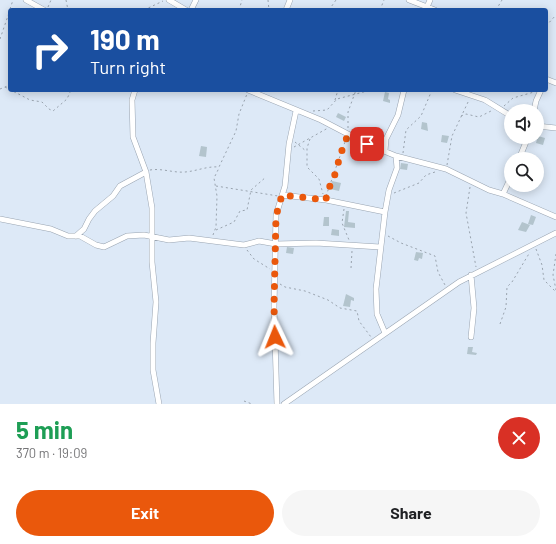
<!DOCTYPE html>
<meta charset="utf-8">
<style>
:root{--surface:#fff;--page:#f6f6f6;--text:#202124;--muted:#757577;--accent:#ea580c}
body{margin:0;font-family:Barlow,sans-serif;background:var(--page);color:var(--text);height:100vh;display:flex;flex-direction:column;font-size:15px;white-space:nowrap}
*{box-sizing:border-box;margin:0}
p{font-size:13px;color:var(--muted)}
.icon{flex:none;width:22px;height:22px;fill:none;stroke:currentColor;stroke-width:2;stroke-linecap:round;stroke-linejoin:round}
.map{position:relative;height:404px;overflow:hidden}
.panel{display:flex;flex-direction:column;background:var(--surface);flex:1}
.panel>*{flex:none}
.hud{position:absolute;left:8px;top:8px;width:540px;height:84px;border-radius:4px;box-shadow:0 2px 10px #0003;background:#1a4fa0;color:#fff;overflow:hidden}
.tools{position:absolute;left:504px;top:104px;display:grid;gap:8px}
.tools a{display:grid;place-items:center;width:40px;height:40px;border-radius:50%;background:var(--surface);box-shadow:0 2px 10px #0003;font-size:20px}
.pin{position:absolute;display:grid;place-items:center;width:34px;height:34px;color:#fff;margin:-17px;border-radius:8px;box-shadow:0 2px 6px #0006}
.me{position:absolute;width:44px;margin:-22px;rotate:358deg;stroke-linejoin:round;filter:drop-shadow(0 0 3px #0008)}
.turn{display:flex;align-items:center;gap:14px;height:84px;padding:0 16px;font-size:18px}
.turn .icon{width:52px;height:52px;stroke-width:2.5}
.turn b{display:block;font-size:28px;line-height:34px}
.round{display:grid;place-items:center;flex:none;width:42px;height:42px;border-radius:21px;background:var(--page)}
.overview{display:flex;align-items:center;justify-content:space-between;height:68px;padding:0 16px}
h1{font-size:24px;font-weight:700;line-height:30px;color:#1e9e55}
.cta{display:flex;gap:8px;margin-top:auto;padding:8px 16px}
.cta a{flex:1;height:46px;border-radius:24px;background:var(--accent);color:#fff;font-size:16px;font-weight:700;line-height:46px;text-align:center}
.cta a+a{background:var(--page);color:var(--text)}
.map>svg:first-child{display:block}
.building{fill:#b3c4cd}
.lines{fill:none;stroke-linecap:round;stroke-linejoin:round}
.minor-casing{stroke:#99a4b1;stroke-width:6}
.path{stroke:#99a3ae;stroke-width:1;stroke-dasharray:2 3;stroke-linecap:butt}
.minor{stroke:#fff;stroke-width:5}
.route{stroke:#ea580c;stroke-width:7;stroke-dasharray:0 12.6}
</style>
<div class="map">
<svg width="556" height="404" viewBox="0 0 556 404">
<rect width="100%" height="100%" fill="#dde9f7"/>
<!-- building -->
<path class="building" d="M385,92L389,93L388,99L390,100V103L383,101Z
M338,113L346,117L344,121L336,117Z
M422,122L427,123L428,131L421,129Z
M442,135L449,136L447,143L441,142Z
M538,136L545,138L543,145L536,143Z
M201,146L207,147L206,157L199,156Z
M401,163L408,164L407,170L400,169Z
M332,181L341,183L339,191L330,189Z
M346,211H349L348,222L355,223V228L344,227Z
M531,215L536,217L533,225L528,224Z
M324,217H329V226H323Z
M522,222L530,225L526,232L518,230Z
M332,229L339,230V236L331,235Z
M287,247L294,248L293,254L286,253Z
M416,252L423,253L422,259L419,258L418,261L414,260Z
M346,294L354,298V301L351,300L350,307L343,306Z
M468,347H473L472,352L477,353L476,355L467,354Z"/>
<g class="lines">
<defs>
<path id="minor" d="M26,0L44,10
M169,0L186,10
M409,0L435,10
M427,7L430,0
M191,10L196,0
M286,10L290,0
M546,79L556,83
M135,90L132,100L133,137L146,172L152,208V262L156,302L153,343V370L159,404
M248,90L321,120L367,144L396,156L446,169L489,190L503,194L556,217
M455,90L485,100L511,116
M534,111L536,101L541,90
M537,126L556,128
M385,151L386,139L398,115L404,90
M519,159L528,137
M503,194L511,177
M282,195L326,200L385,212
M0,219L51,229L68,236H80L96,245L104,247L127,236L144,235L169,240L189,238L244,245L259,241L276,244L316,243L380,247
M76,236L84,229L89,219L95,211L113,196L120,186L146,172
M385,333L377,314L376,289L385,212L389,190L397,168L396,156
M471,337L474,308L471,275
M277,404L274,307L276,215L285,186L289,144L296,111
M284,404L459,282L556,233"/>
</defs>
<!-- minor casing -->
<use href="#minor" class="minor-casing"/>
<!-- path -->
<path class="path" d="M66,0L68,10
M268,0L269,10
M48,7L51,0
M10,9L13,0
M144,10L163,1
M239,10L242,0
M329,10L336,0
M380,10L384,0
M496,10L502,0
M546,26L556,15
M0,39L10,10
M5,87L30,100L42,102L49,109L53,111L67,99L71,90
M0,89L10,85
M335,100L338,90
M504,106L513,98L534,92
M313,111L327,110L337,99L371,90
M461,116L466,114L479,117L493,110
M348,128V112L356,90
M310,139L307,148V167L319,179L323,194
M295,142L306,151
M294,147L328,128
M403,153L406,130L421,116L432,90
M447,165L452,136L469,100
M150,170C162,168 173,173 185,172C197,171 207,166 219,167L236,131L239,114L247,94
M216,186L278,196
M470,187L466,213L476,267
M394,193L419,183L426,175L435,172
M326,196L346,139
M344,209L342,223L349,240
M216,230L234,222L240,211L247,210L251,190L266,177
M213,235L216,227L217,196L214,178L219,168
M388,236L401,243L435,256L438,272L445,285
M536,249L542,265L544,280L556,292
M247,250L254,259L270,269
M556,254L553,275L556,290
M351,268L352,251
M280,284L285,287L305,291L328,300L340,308L357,311L359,321L371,337
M500,324L506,307L507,287L512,282L530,252
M244,401L252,404"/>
<!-- minor -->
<use href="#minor" class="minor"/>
</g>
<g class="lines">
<!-- route -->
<path class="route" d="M275,337L274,307L276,216L282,195L326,200C327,188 332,184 335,174C339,160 342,148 348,135L367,144"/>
</g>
</svg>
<div class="tools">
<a><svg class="icon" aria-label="sound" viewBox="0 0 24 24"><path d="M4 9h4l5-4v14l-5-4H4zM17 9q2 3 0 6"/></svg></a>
<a><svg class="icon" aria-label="search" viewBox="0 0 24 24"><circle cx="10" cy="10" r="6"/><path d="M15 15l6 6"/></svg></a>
</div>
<div class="pin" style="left:367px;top:144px;background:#d93025"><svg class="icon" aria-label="arrive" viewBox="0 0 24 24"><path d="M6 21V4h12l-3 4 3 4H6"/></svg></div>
<svg class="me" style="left:275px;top:337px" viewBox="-20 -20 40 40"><path d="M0-17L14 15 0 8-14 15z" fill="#ea580c" stroke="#fff" stroke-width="4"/></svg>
<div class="hud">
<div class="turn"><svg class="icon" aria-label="right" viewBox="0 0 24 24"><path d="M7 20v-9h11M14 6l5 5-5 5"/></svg><div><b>190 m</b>Turn right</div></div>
</div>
</div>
<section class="panel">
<div class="overview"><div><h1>5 min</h1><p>370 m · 19:09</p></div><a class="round" style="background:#d93025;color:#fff"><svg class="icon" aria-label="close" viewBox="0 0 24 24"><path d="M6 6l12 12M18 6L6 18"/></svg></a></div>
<div class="cta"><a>Exit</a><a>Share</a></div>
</section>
